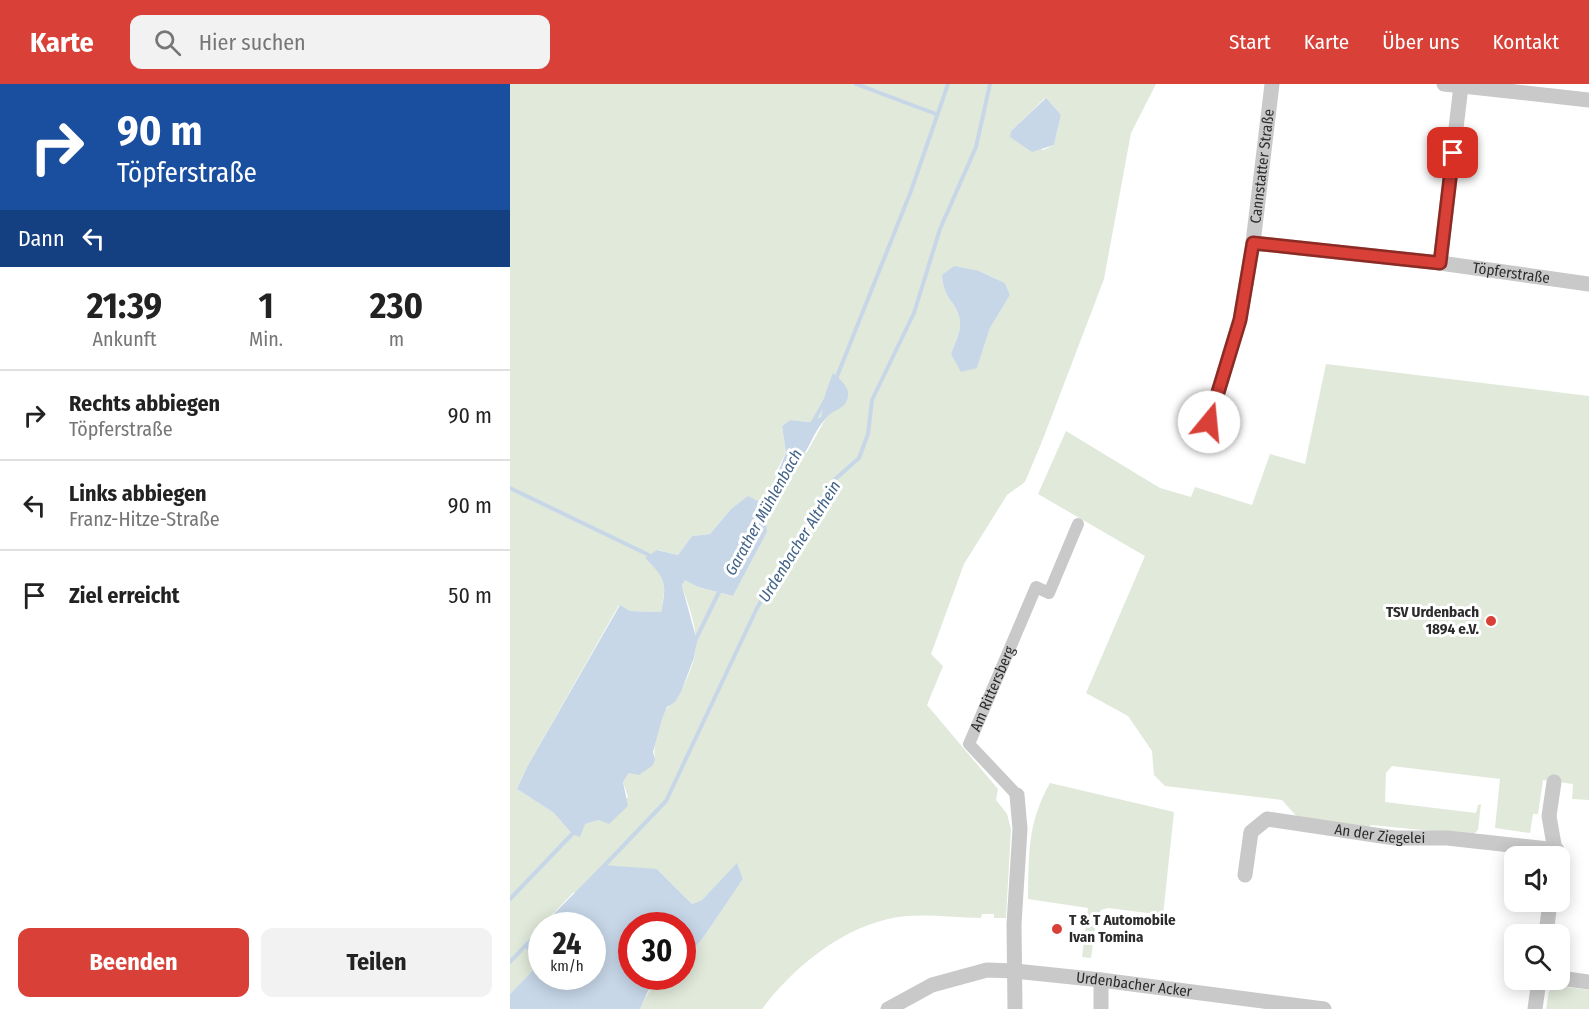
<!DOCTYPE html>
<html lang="de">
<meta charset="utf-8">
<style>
:root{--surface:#fff;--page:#f2f2f2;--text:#222;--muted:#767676;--line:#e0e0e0;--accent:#d84038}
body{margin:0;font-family:"Fira Sans Condensed",sans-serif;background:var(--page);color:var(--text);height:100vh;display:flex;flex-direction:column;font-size:22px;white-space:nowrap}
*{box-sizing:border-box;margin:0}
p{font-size:20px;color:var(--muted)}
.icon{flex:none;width:33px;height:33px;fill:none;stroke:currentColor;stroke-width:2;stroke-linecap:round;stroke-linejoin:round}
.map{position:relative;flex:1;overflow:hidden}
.drawer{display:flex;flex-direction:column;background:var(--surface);width:510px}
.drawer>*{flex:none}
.top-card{background:#1a4fa0;color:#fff;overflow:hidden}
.buttons{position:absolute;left:994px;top:762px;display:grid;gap:12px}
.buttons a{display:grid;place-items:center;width:66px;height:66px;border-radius:12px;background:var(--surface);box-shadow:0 3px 15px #0003;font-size:30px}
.speed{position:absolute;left:18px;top:828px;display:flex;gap:12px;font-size:30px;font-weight:700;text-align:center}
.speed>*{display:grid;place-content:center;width:78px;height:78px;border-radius:50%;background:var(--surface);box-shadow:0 3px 15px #0003;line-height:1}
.speed small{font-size:15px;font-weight:400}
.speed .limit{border:9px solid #d22;background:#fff;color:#111}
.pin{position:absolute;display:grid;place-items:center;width:51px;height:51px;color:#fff;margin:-26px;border-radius:12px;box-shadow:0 3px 9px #0006}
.me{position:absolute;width:66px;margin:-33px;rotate:17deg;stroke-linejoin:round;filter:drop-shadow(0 0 4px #0008)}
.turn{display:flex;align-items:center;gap:21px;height:126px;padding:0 18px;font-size:27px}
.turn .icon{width:78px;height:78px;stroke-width:2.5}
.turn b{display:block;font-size:42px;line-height:51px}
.then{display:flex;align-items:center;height:57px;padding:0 18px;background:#0003;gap:12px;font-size:22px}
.eta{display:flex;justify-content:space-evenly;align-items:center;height:102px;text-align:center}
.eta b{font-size:36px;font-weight:700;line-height:42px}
.primary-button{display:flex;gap:12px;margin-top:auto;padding:12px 18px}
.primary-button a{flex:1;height:69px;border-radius:12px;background:var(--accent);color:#fff;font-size:24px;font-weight:700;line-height:69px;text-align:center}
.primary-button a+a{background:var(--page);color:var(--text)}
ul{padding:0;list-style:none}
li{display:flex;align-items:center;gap:18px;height:90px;padding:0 18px;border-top:2px solid var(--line)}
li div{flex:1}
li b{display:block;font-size:22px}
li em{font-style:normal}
header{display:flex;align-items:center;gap:36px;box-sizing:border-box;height:84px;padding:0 30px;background:var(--accent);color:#fff}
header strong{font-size:28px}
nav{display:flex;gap:33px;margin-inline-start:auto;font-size:21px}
.search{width:420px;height:54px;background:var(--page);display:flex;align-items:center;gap:15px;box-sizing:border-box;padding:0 21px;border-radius:12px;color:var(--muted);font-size:22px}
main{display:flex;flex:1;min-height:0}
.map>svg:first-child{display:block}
.green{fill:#e0e9da;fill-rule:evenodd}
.water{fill:#c7d7e8}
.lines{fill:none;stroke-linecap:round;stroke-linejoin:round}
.stream{stroke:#c7d7e8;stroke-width:4}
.pedestrian{stroke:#c9c9c9;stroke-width:12}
.minor{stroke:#c9c9c9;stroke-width:15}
.route-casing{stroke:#8c2a24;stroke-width:15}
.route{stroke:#d84038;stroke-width:10}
.poi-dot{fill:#d84038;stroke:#fff;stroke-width:2}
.labels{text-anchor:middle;stroke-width:6;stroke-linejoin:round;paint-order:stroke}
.street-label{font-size:15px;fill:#2c2c2c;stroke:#fff}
.poi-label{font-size:15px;font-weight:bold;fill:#2c2c2c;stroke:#fff;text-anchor:end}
.water-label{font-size:16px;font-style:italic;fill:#406387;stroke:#fff}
</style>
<header>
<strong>Karte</strong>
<div class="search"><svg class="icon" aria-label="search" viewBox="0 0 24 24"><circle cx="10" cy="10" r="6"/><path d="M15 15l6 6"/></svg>Hier suchen</div>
<nav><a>Start</a><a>Karte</a><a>Über uns</a><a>Kontakt</a></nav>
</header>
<main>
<section class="drawer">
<div class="top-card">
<div class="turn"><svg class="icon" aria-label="right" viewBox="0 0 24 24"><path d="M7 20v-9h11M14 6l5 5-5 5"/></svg><div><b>90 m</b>Töpferstraße</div></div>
<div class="then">Dann<svg class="icon" aria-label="left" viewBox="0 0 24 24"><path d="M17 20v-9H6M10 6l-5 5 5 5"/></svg></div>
</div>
<div class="eta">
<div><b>21:39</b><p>Ankunft</p></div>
<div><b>1</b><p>Min.</p></div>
<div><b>230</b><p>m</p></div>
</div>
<ul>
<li><svg class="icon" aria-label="right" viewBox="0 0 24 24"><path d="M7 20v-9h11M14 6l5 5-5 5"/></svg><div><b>Rechts abbiegen</b><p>Töpferstraße</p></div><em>90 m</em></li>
<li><svg class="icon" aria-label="left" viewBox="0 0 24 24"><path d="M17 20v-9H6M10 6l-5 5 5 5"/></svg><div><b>Links abbiegen</b><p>Franz-Hitze-Straße</p></div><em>90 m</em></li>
<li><svg class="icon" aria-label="arrive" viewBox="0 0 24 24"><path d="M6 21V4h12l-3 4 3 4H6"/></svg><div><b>Ziel erreicht</b></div><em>50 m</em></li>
</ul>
<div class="primary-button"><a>Beenden</a><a>Teilen</a></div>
</section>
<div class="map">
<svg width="1079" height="925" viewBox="0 0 1079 925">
<rect width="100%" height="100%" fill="#fff"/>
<!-- green -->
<path class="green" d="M0,0H646L621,49L594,195L533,355L515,398L497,411L454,480L421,570L433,582L417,621L488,705L486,716L497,730L501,745L496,834H484V830H472L471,834C441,834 408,828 378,835C329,846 282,885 252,925H130C140,903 147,893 172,892L173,877L193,854L233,795L227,780L192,816L182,820L147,785L63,809L13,861L29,880L0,910ZM535,14L551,31L544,61L533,66L501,47ZM469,187L495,199L500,211L480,244L467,284L441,270C444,261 451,248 450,238C448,217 433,217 432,191ZM324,289L317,332L297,368L267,386L276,369L272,342L280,336L299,338L311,333L315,310ZM220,426L257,448L223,512L188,503L175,495L172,503C180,525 190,550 184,575C181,586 175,599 170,609C167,616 162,618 158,623C151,630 142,666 145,675L124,688L119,689L113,698L118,713L89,736L75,740L62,750L44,729L7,705L17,683L109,521L120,527L151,528C156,499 157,495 136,475L148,466L168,471L182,452L200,450Z
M816,280L1079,312V716L1062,715L1063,700L1033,696L1028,730H1023L1020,749L985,744L990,695L882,682L876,689L875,718L966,729L968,721L971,720L968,746L963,751L861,741L857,744L788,734L772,716L655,702L644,691L642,667L618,632L576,609L635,472L528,410L556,347L650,404L681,413L685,403L742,421L760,370L795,380Z
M540,699L664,728L653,831L598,824L591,826L586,837L581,874L572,873L578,824L518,815C519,769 517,740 540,699Z
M1049,902L1079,906V925H1036L1039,907Z"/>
<!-- water -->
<path class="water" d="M536,14L551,31L544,61L522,68L500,53L501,47Z
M444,182L469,187L495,199L500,211L480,244L467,284L451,288L441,270C444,261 451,248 450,238C448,217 433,217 432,191Z
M323,289C329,295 340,303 338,312C336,326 323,325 316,334C294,360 304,372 267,390L276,369L272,342L280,336L299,338L311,333L315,310Z
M238,412L248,417L256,438L257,448L223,512L188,503L175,496L172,502L187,557L184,574L171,608L165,618L157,623L152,635L143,668L145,675L143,681L129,691L119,689L113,698L118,722L99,740L89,736L75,740L70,753L62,750L44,729L7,705L17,683L110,521L120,527L151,528C157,499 156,495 135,474L147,466L168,471L182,452L200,450L220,426Z
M227,779L233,795L193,854L173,877L172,842H122V892L156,893L138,907L130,925H0V910L29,880L13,861L32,842V892H82V842H32L92,781L147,785L182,820L192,816Z"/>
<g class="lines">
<!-- stream -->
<path class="stream" d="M346,0L426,30
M326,295L401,107L438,0
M302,340L316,315
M0,404L143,473
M251,432L279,381
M184,559L211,504
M93,783L156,717L247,524L322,398L349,374L358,350L362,316L404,229L430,145L466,63L480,0
M0,815L66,746
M0,878L16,861"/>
<!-- pedestrian -->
<path class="pedestrian" id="s1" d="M507,711L459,660L526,503L539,509L568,440"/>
<!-- minor -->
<g class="minor">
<path d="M934,0L1079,16"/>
<path id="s2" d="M743,159L930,179L1079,200"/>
<path d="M930,179L951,2"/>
<path id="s3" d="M699,338L730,235L743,159L762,0"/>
<path d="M1044,698L1039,732L1046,772"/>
<path id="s4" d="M735,791L741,748L757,735L885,754H937L1047,766"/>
<path d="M1036,850L1040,818"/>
<path d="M1050,894L1079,898"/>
<path id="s5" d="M378,925L422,901L477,886L505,887L591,896L814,925"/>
<path d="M505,925L504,840L510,745L507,711"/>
<path d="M591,925V896"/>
<path d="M1025,925L1029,896"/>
</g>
</g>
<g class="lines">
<defs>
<path id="route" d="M699,338L730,236L743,159L930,179L943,69"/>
</defs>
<!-- route casing -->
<use href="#route" class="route-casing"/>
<!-- route -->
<use href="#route" class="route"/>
</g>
<!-- markers -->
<g class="poi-dot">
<circle cx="981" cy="537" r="6"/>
<circle cx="547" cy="845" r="6"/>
</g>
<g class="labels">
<!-- street labels -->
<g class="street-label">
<text dy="5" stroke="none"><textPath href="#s3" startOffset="262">Cannstatter Straße</textPath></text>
<text dy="5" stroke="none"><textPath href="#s2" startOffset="260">Töpferstraße</textPath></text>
<text dy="5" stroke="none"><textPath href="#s1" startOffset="130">Am Rittersberg</textPath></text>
<text dy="5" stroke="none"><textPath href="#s4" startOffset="178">An der Ziegelei</textPath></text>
<text dy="5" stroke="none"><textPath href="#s5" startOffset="255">Urdenbacher Acker</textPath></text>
</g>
<!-- poi labels -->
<g class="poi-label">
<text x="969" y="533">TSV Urdenbach<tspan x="969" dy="17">1894 e.V.</tspan></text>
<text x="559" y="841" text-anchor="start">T &amp; T Automobile<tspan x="559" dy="17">Ivan Tomina</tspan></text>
</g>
<!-- water labels -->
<g class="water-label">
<text transform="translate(253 428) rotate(-61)" y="6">Garather Mühlenbach</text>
<text transform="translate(289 457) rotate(-58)" y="6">Urdenbacher Altrhein</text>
</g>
</g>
</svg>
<div class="buttons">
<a><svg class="icon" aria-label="sound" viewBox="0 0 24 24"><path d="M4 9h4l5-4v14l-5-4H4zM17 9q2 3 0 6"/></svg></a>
<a><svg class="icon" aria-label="search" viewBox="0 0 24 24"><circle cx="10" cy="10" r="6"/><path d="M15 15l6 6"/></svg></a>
</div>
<div class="speed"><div>24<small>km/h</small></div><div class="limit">30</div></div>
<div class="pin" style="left:943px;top:69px;background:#d93025"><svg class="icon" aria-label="arrive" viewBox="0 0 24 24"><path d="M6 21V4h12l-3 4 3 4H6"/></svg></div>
<svg class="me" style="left:699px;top:338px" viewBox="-20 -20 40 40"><circle r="19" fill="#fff"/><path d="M0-13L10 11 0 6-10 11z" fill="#d84038"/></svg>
</div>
</main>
